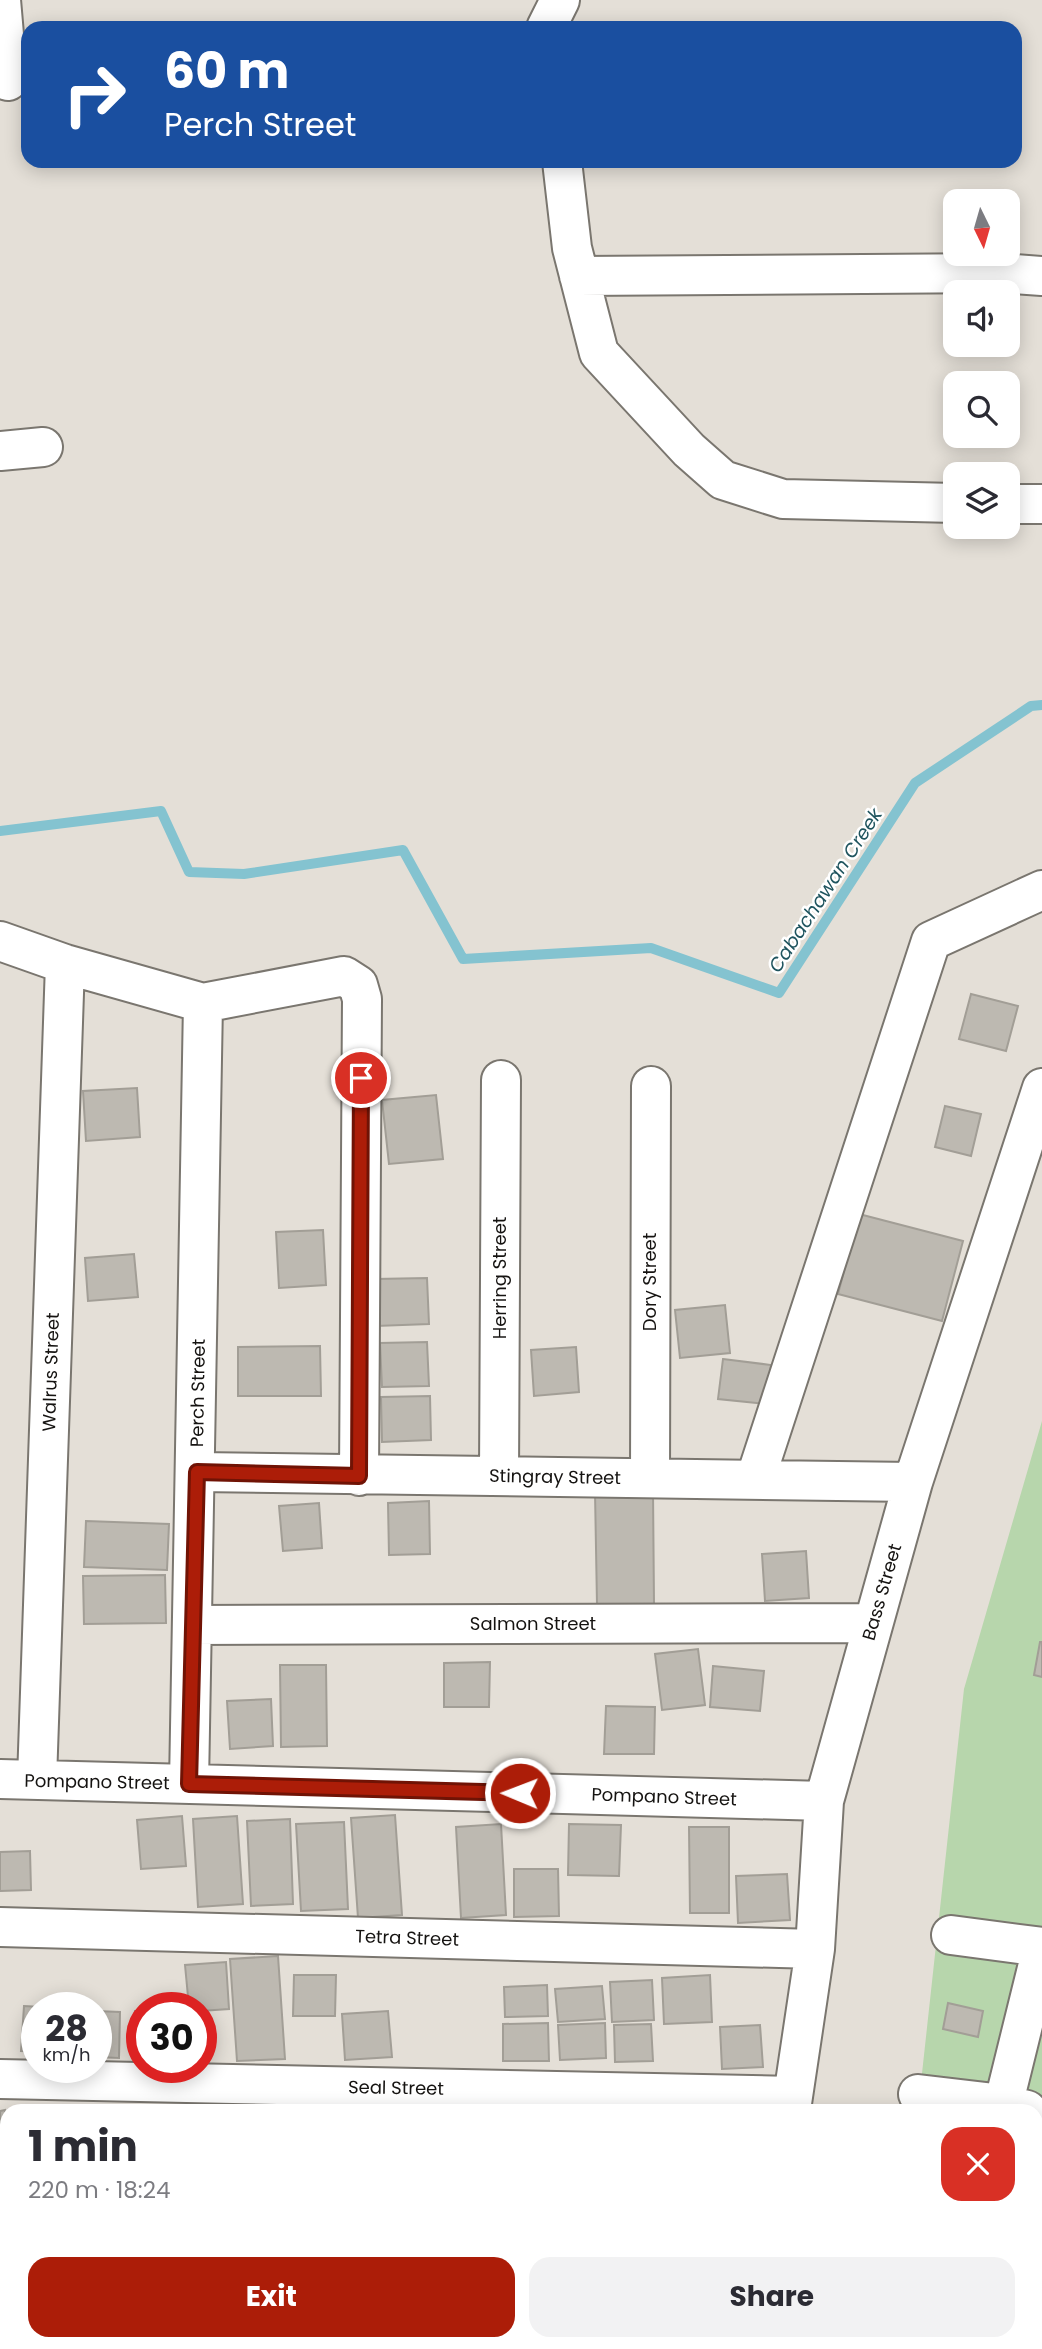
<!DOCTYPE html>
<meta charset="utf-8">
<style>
:root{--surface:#fff;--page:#f2f2f3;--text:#2b2b33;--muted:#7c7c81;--accent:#ac1d08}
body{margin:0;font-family:Poppins,sans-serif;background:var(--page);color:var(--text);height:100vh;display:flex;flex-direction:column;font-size:26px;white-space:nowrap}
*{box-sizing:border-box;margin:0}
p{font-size:23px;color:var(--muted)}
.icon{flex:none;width:38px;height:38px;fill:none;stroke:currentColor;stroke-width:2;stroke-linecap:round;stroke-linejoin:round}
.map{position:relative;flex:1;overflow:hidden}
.panel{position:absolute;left:0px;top:2104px;width:1043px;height:247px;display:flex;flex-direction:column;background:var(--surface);border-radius:21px 21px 0 0;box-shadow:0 4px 18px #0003}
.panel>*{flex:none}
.top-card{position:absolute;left:21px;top:21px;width:1001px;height:147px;border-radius:21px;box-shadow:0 4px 18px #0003;background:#1a4fa0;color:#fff;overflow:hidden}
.needle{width:46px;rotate:175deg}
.fabs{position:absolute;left:943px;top:189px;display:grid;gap:14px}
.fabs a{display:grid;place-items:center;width:77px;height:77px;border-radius:14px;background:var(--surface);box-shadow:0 4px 18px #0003;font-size:35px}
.speed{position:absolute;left:21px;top:1992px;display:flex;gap:14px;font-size:35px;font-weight:700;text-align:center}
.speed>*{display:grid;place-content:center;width:91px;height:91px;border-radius:50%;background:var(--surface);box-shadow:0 4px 18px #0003;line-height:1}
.speed small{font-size:18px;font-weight:400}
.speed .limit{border:10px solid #d22;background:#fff;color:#111}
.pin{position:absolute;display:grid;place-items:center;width:60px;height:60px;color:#fff;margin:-30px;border:4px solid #fff;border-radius:50%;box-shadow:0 2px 7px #0007}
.me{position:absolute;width:77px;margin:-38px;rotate:271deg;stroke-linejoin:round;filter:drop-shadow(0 0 5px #0008)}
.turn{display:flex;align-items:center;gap:24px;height:147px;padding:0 28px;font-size:32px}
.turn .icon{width:91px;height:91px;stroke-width:2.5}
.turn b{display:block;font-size:49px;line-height:60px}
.round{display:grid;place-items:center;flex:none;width:74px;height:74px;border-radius:21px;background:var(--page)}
.summary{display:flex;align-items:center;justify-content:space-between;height:119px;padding:0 28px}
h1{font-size:42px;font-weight:700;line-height:52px}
.action{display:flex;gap:14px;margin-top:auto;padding:14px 28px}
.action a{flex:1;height:80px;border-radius:21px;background:var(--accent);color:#fff;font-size:28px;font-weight:700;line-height:80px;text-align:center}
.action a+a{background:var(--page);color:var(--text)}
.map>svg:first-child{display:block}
.green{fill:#b7d6ac}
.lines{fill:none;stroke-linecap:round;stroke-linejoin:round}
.stream{stroke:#84c3d0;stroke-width:10}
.building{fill:#bdb9b1;stroke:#a29e96;stroke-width:2}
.minor-casing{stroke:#7a766f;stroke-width:42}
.minor{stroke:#fff;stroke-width:38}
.route-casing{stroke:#701305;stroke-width:18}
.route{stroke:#ac1d08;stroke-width:12}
.labels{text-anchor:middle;stroke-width:5;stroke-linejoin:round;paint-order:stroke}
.street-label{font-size:18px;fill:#151311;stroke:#fff}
.water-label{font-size:19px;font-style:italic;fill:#1f545e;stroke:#fff}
</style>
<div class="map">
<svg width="1042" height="2349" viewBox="0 0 1042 2349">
<rect width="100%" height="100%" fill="#e4dfd7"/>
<!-- green -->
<path class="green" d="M1042,1421V2304L1036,2303V2110H918L964,1689Z"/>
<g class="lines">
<!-- stream -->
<path class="stream" d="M0,831L161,811L189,872L244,874L403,850L463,959L651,948L779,993L915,783L1031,706L1042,705"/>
</g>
<!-- building -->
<path class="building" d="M971,994L1018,1006L1006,1051L959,1039Z
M137,1088L140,1137L86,1141L83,1091Z
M436,1095L443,1159L389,1164L382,1100Z
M945,1106L981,1114L971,1156L935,1147Z
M859,1214L963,1241L942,1321L838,1294Z
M323,1230L326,1285L279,1288L276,1232Z
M134,1254L138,1297L88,1301L85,1258Z
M427,1278L429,1324L376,1326L375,1279Z
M725,1305L730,1353L680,1358L675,1310Z
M427,1342L429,1386L382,1387L380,1343Z
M320,1346L321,1396H238V1347Z
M576,1347L579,1392L534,1396L531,1350Z
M723,1359L771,1365L766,1404L718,1399Z
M430,1396L431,1440L382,1442L381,1397Z
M653,1491L654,1604H597L595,1492Z
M429,1501L430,1554L389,1555L388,1503Z
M319,1503L322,1548L283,1551L279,1506Z
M86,1521L169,1524L167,1570L84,1567Z
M806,1551L809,1598L765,1601L762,1554Z
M165,1575L166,1623L84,1624L83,1576Z
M1040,1642H1042V1677L1034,1675Z
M698,1649L705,1705L662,1710L655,1654Z
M490,1662L489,1707H444V1663Z
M280,1665H326L327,1746L281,1747Z
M713,1666L764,1671L760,1711L710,1707Z
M271,1699L273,1746L230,1749L227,1701Z
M606,1706L655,1707L654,1754H604Z
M395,1815L402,1915L358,1918L351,1818Z
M182,1816L186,1866L141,1869L137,1820Z
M237,1816L243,1904L198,1907L193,1819Z
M290,1819L293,1904L251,1906L247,1821Z
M344,1822L348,1909L301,1911L296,1824Z
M501,1824L506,1915L461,1918L456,1827Z
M569,1824L621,1825L619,1876L568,1875Z
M689,1827H729V1913H690Z
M30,1851L31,1890L0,1891V1852Z
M514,1869H558L559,1916L514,1917Z
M787,1874L790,1920L738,1923L736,1876Z
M278,1956L285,2059L237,2061L230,1959Z
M226,1962L229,2009L201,2011V2007H189L185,1965Z
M294,1975H336L335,2016H293Z
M710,1975L712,2022L664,2024L662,1978Z
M652,1980L654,2020L612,2022L610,1982Z
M547,1985L548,2016L505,2017L504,1987Z
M602,1986L605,2019L558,2022L555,1989Z
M948,2003L983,2011L978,2037L943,2029Z
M24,2006L42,2007H37V2052L21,2051Z
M96,2011L120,2012L119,2058L96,2057Z
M135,2011H142V2058L133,2057Z
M388,2011L392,2057L345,2060L342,2014Z
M548,2023L549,2061H503V2024Z
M605,2023L606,2058L560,2060L558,2025Z
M651,2024L653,2061L615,2062L614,2025Z
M760,2025L763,2067L722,2069L720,2027Z
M5,2110L7,2196H0V2111Z
M0,2267H7V2310H0Z
M132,2343H181V2349H132Z
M349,2343H401V2349H349Z
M406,2343H445V2349H406Z
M512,2343H555V2349H513Z
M570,2343H607V2349H570Z
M628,2343H670V2349H628Z
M681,2343H725V2349H680Z"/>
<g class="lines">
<defs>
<path id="minor" d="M1,0L8,81
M546,28L560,0
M562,161L572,248L599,353L689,450L723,480L783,499L956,503
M579,276L1000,273L1042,276
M0,451L43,447
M1008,504H1042
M0,941L65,964L203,1003L344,976L358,985L362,999L359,1476
M197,1472L913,1482
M499,1476L501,1080
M650,1478L651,1086
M755,1480L931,941L1042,890
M192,1625L873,1623
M0,1779L824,1801
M37,1780L65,964
M189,1784L203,1003
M0,1927L815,1949
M951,1935L1042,1947
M0,2079L793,2096
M918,2094L1003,2104L1027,2110
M791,2110L815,1949L824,1801L913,1482L1042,1088
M1002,2110L1042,1948
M1036,2206L1042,2207
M0,2230L7,2231
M764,2349L765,2343"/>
</defs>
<!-- minor casing -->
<use href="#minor" class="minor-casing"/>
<!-- minor -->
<use href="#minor" class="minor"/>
</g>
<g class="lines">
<defs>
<path id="route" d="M361,1078L359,1476L197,1472L189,1784L520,1793"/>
</defs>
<!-- route casing -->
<use href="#route" class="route-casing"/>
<!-- route -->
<use href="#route" class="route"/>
</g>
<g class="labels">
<!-- street labels -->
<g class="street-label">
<text transform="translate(500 1278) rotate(-90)" y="6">Herring Street</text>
<text transform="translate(650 1282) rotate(-90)" y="6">Dory Street</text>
<text transform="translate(51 1372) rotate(-88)" y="6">Walrus Street</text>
<text transform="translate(198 1393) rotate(-89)" y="6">Perch Street</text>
<text transform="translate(555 1477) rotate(1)" y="6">Stingray Street</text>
<text transform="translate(882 1592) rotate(-74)" y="6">Bass Street</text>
<text x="533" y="1630">Salmon Street</text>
<text transform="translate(97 1782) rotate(1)" y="6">Pompano Street</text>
<text transform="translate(664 1797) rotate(2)" y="6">Pompano Street</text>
<text transform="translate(407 1938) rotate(2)" y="6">Tetra Street</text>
<text transform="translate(396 2088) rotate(1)" y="6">Seal Street</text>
</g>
<!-- water labels -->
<g class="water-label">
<text transform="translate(825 890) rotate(-57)" y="7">Cabachawan Creek</text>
</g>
</g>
</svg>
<div class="fabs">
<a><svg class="needle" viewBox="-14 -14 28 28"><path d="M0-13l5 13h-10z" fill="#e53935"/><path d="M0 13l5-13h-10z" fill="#7c7c81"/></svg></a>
<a><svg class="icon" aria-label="sound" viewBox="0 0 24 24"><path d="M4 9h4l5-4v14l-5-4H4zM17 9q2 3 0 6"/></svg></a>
<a><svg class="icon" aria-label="search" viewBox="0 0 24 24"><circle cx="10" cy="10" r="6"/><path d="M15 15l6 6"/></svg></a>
<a><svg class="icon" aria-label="layers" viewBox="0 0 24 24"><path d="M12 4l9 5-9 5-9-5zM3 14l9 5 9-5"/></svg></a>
</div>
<div class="speed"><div>28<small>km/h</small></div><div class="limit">30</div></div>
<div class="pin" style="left:361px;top:1078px;background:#d93025"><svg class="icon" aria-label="arrive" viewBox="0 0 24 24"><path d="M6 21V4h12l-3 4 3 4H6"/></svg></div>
<svg class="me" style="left:520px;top:1793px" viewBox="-20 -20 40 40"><circle r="17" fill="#ac1d08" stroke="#fff" stroke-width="3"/><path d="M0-11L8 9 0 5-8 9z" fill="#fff"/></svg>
<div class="top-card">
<div class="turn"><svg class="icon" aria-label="right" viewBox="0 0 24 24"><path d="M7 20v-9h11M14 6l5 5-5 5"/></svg><div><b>60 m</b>Perch Street</div></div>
</div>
<section class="panel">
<div class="summary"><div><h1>1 min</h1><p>220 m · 18:24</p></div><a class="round" style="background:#d93025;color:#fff"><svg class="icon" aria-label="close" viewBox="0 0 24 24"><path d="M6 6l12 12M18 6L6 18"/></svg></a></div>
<div class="action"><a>Exit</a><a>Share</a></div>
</section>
</div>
